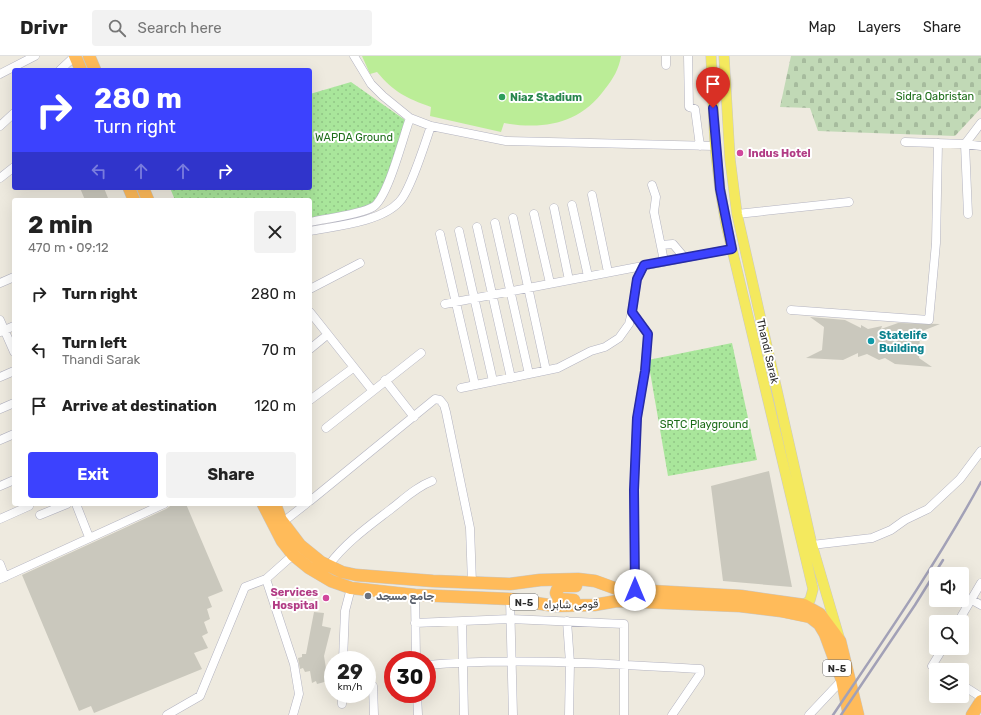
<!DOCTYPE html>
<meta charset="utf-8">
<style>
:root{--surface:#fff;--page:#f2f2f2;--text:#222;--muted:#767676;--line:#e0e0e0;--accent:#3c42fe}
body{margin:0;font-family:Rubik,"Noto Sans Arabic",sans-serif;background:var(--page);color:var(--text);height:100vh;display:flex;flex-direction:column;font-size:15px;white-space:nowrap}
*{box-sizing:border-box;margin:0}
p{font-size:13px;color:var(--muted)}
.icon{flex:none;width:22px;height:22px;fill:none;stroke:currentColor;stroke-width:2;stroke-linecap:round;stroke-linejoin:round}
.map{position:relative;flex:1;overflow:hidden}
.details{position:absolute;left:12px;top:142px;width:300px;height:308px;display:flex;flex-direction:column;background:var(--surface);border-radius:4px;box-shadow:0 4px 16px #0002}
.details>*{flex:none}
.top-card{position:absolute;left:12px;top:12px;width:300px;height:122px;border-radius:4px;box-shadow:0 4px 16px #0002;background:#3c42fe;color:#fff;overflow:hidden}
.buttons{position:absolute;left:929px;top:511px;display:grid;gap:8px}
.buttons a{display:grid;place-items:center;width:40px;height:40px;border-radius:4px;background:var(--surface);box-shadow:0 4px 16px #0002;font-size:20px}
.speed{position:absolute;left:324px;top:595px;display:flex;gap:8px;font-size:20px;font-weight:700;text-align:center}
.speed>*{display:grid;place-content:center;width:52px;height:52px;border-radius:50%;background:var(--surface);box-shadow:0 4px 16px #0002;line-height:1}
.speed small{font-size:10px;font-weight:400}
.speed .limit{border:6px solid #d22;background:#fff;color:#111}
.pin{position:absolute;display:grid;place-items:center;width:34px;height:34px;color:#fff;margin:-41px -17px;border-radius:50% 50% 50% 0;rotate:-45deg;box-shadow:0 0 4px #0007}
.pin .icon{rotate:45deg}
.me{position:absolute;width:44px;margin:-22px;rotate:0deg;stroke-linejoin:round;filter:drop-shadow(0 0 3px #0008)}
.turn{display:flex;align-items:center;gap:14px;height:84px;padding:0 16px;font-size:18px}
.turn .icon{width:52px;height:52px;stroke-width:2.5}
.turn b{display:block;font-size:28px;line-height:34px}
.lanes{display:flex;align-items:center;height:38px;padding:0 16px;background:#0003;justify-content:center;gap:20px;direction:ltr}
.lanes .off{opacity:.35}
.round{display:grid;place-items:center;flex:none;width:42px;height:42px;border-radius:4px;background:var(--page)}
.summary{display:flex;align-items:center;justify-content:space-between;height:68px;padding:0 16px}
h1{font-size:24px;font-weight:700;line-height:30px}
.primary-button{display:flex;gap:8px;margin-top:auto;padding:8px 16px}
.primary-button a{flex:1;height:46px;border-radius:4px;background:var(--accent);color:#fff;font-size:16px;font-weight:700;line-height:46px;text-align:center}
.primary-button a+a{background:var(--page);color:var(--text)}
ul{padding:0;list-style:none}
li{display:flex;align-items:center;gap:12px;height:56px;padding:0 16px}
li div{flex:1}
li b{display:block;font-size:15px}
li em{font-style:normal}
header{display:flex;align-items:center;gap:24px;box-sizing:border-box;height:56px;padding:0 20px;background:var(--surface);border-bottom:1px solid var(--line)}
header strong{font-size:19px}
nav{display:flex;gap:22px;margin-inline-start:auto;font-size:14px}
.search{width:280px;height:36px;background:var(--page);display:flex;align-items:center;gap:10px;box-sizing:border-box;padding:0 14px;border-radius:4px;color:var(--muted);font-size:15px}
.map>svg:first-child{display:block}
.cemetery{fill:url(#cemetery-stones)}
.park{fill:url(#park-dots)}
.pitch{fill:#bbed97}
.building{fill:#cac8bd}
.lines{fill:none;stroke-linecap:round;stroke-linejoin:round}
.minor-casing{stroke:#b3b3c0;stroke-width:9}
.major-casing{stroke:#c8c8c8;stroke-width:11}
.highway-casing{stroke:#c8c8c8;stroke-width:13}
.minor{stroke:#fff;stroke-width:8}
.major{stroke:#f4e95e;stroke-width:10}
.highway{stroke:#ffbb5a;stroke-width:12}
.rail{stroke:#a2a1b7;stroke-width:2.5}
.route-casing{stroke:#272ba5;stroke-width:10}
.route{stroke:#3c42fe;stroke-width:7}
.leisure-dot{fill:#2e9e5b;stroke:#fff;stroke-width:1.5}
.hotel-dot{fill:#d1479c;stroke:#fff;stroke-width:1.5}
.culture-dot{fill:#0f9aa8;stroke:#fff;stroke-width:1.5}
.worship-dot{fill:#6b7280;stroke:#fff;stroke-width:1.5}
.labels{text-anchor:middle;stroke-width:4;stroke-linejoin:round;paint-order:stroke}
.shield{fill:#fff;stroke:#6c6c6c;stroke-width:1}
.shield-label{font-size:10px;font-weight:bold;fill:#2d2d2d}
.park-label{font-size:11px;fill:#1d6d19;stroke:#fff}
.leisure-label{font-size:11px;font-weight:bold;fill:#27864d;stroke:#fff;text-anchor:start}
.hotel-label{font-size:11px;font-weight:bold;fill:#b23c85;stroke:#fff;text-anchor:start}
.culture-label{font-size:11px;font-weight:bold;fill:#0d838f;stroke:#fff;text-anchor:start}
.street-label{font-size:11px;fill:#2d2d2d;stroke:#fff}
.worship-label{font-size:11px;font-weight:bold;fill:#5b616d;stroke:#fff;text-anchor:start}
</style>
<header>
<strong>Drivr</strong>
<div class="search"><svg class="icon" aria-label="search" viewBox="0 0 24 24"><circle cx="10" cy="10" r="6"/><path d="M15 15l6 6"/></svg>Search here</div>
<nav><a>Map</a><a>Layers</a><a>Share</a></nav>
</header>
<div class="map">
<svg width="981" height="659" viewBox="0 0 981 659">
<defs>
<pattern id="cemetery-stones" width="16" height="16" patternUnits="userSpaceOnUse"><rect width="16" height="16" fill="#c1d9b6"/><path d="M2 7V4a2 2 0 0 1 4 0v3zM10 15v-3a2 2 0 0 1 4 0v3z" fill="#a6bb9d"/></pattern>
<pattern id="park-dots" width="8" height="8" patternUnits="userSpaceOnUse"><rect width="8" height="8" fill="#a9e69b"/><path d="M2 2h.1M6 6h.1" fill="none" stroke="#92c686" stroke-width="1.8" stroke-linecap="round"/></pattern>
</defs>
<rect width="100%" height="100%" fill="#eeeadf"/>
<!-- cemetery -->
<path class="cemetery" d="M791,0H981V52L955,80L818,75L810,52L780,51Z"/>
<!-- park -->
<path class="park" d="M351,26L405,64L377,153L310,167V144H175L170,132H310V38Z
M732,287L757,404L668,420L648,304Z"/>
<!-- pitch -->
<path class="pitch" d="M362,0H621C619,13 613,23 605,33C580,68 544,74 504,67L501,76L430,60L431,51C406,42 394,36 377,16L370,18Z"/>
<!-- building -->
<path class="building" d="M80,132H104L108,142L103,144H85Z
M810,261L845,264L861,272V269L868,273L882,270L881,273L898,267L940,268L920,276L919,302L932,311L895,308L885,302L879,304L867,298L858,301V297L843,304L806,302L822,294L824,271Z
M769,415L792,531L723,525L711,430Z
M173,448H186L223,535L208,541L212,551L207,553L210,563L204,566L208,577L202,580L208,592L194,597L202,613L94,657L91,650L79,655L22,519L166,453Z
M314,556L324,557L322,570L331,572L324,600L328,625L317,628L316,625L312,627L310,615L305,616L303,612L300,613L298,602L302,601V598H306Z"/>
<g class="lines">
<defs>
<path id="minor" d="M354,0L371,28L383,40L410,62L431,70L506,85L715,90
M666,0V9
M688,0L689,51L695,53L700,90
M60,14L75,0
M0,18L35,0
M0,70L14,57
M905,86L965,88L981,90
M0,122L14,111
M652,129L656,141L654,156L664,205
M592,139L608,216
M572,149L588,220
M554,152L569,224
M534,158L550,227
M737,158L849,146
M968,158L965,88L981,67
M513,162L546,314
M310,166C327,162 359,159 373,151C388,142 403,81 410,62
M495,167L529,318
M477,171L511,322
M310,175C336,170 381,166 399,146C410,136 425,87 431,70
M459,175L493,325
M440,178L475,329
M661,189L673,188L684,201
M0,227L14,221
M310,233L360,207
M445,248L731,193
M791,254L929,264L936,187L938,87
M310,256L372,334
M632,256L648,278L645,315L637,362L634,434L635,534
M0,264L14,296
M0,276L14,270
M310,293L327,279
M0,321L14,315
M385,324L414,361
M461,332L558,312L591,295L605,291L619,282L629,268L632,256L637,223L644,209
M310,344L353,312
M0,353L14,347
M326,372L421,297
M0,384L14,378
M0,430L14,424
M310,445L435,343L440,344L444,349L446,356L470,472L472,527
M76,448L89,481
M40,459L67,448
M0,463L29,450
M283,466L306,448
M812,489L872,482L891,474L905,464L928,453L960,423L981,395
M0,508L5,521
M329,509C345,487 369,470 391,453C404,443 416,431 432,425
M0,523L164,448
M266,523L294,608L299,638L293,659
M415,539L416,604
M510,543L513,659
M972,544L981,549
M567,565L570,607L569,659
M462,566L464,659
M958,566L981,527
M415,567L510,563L624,568V659
M343,604L345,555L351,532
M427,609C517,601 609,608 700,613V618L672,659
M938,614L932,610L943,592
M962,629L981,641
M373,630L374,659
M417,638L418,659
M342,648V638
M167,659L200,640L245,531L266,523L293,499
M809,659L842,624"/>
<path id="major" d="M711,0L715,90L720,133L726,168L813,533L810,544L804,549
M724,0L730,103L737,158L812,489L839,581"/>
<path id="highway" d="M75,0L81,14
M89,0L95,14
M129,132L134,144
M143,132L148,144
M263,448L282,485L293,499L309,512L331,525L351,532L415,539L510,543L555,550L594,549L617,545L740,550L781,555L810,561L819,568L825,578L842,624L849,659
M275,448L281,464L300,489L321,506L342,516L356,519L433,525L510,528L540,524L578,523L595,525L617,533L741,540L804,549L820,558L840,585L858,659
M574,544L559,543L556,537L557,534L561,530H576
M972,659L981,645"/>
</defs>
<!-- minor casing -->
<use href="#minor" class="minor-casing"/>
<!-- major casing -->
<use href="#major" class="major-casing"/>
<!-- highway casing -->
<use href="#highway" class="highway-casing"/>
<!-- minor -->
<use href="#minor" class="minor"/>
<!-- major -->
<use href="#major" class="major"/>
<!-- highway -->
<use href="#highway" class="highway"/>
<!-- rail -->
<path class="rail" d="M833,659C885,582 937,507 981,426
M841,659L915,549L943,504"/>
</g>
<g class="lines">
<defs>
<path id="route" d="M635,534L634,434L637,362L645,315L648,278L632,256L637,223L644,209L732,193L720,133L713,52"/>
</defs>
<!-- route casing -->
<use href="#route" class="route-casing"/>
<!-- route -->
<use href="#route" class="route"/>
</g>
<!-- markers -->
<circle class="leisure-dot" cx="502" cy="41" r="4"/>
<g class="hotel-dot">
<circle cx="740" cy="97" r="4"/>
<circle cx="326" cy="542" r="4"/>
</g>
<circle class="culture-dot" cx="871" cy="285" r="4"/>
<circle class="worship-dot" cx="368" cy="540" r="4"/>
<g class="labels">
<!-- shield labels -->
<g class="shield">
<rect x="510" y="538" width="28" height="16" rx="3"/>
<rect x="823" y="604" width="28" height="16" rx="3"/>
</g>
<g class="shield-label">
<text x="524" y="550">N-5</text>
<text x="837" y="616">N-5</text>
</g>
<!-- park labels -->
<g class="park-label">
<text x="935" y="44">Sidra Qabristan</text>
<text x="354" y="85">WAPDA Ground</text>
<text x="704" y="372">SRTC Playground</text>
</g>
<!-- leisure labels -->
<g class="leisure-label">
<text x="510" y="45">Niaz Stadium</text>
</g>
<!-- hotel labels -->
<g class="hotel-label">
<text x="748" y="101">Indus Hotel</text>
<text x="318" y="540" text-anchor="end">Services<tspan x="318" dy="13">Hospital</tspan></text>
</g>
<!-- culture labels -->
<g class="culture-label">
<text x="879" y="283">Statelife<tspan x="879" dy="13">Building</tspan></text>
</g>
<!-- street labels -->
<g class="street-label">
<text transform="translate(768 295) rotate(77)" y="4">Thandi Sarak</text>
<text transform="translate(571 548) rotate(-1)" y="4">قومی شاہراہ</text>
</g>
<!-- worship labels -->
<g class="worship-label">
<text x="376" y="544">جامع مسجد</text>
</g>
</g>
</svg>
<div class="buttons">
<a><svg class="icon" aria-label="sound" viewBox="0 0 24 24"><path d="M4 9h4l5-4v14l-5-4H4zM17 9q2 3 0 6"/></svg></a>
<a><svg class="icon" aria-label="search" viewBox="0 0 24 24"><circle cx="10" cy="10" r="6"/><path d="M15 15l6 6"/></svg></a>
<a><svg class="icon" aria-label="layers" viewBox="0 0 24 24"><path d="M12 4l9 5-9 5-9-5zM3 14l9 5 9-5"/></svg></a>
</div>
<div class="speed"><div>29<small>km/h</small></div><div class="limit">30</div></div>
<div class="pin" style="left:713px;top:52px;background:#d93025"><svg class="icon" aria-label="arrive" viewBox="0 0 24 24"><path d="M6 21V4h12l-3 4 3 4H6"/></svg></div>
<svg class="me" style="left:635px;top:534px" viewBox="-20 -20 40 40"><circle r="19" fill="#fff"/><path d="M0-13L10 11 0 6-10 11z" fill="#3c42fe"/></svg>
<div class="top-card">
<div class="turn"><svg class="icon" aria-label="right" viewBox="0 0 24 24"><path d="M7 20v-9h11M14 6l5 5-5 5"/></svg><div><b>280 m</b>Turn right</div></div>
<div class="lanes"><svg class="icon off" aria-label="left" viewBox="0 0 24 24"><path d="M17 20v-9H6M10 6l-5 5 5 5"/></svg><svg class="icon off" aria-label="ahead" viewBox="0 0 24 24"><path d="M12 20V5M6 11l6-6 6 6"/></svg><svg class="icon off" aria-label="ahead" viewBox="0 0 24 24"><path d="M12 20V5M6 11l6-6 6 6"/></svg><svg class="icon" aria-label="right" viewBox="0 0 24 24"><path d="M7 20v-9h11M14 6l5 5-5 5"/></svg></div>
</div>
<section class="details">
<div class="summary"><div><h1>2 min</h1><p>470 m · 09:12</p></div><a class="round"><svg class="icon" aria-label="close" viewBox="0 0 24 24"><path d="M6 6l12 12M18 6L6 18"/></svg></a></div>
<ul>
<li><svg class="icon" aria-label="right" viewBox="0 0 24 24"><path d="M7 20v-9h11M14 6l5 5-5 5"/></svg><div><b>Turn right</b></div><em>280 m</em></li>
<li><svg class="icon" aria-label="left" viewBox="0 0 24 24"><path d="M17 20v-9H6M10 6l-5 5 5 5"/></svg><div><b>Turn left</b><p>Thandi Sarak</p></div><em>70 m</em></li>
<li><svg class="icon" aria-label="arrive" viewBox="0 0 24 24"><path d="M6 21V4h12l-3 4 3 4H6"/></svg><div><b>Arrive at destination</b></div><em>120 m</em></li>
</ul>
<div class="primary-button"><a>Exit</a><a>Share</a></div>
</section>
</div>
